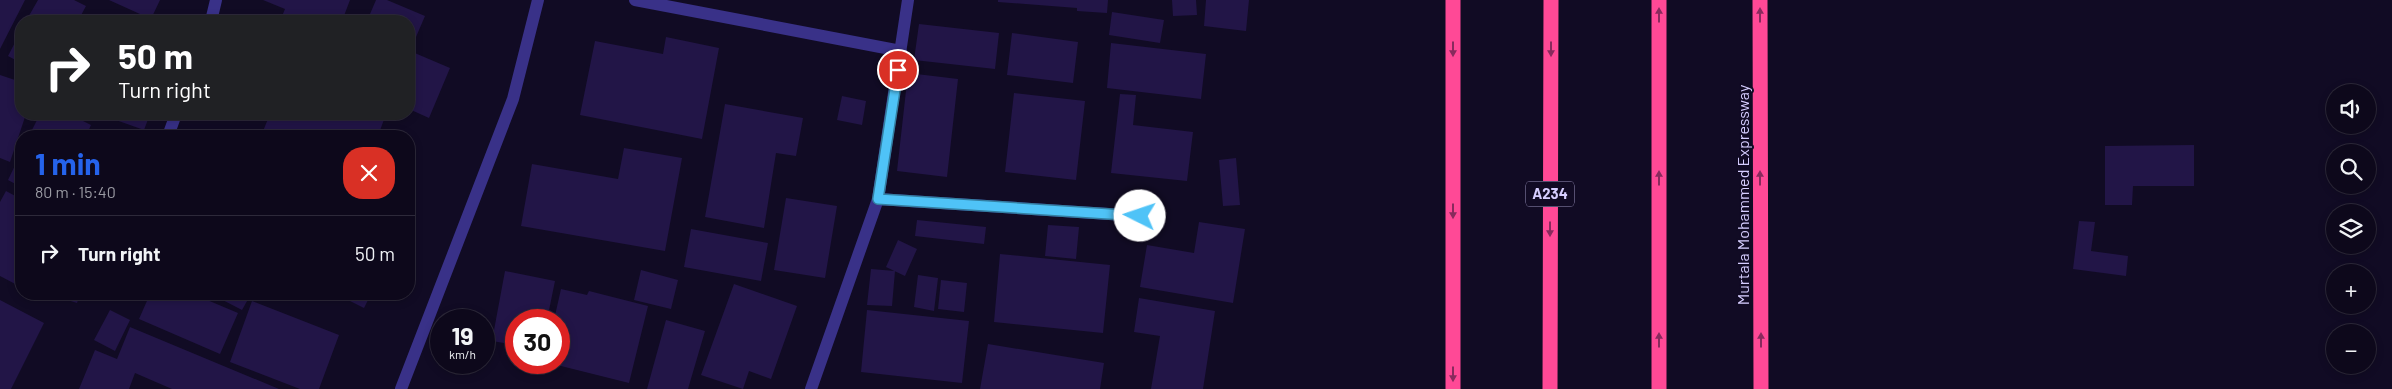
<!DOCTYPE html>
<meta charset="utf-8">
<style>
:root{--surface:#0d081b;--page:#161124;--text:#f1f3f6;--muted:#9a9aa3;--line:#2d293a;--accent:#2563eb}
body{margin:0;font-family:Barlow,sans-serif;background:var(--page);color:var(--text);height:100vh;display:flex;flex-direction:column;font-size:19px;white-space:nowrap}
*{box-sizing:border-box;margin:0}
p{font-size:16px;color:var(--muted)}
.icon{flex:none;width:28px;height:28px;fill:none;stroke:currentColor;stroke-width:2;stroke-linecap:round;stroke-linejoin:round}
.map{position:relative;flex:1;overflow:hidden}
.side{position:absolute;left:15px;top:130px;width:400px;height:170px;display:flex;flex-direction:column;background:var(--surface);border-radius:20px;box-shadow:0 2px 8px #0003,0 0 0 1px var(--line)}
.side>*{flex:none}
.banner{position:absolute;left:15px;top:15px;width:400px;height:105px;border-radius:20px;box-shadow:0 2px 8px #0003,0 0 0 1px var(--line);background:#202124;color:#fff;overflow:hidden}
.tools{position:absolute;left:2326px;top:84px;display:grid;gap:10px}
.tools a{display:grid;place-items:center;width:50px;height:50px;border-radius:50%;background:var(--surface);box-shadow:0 2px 8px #0003,0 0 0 1px var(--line);font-size:25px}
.speed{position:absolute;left:430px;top:309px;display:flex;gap:10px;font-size:25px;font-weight:700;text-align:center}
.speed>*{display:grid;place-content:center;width:65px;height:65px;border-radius:50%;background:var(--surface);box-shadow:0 2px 8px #0003,0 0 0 1px var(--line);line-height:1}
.speed small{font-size:12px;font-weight:400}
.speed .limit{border:8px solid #d22;background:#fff;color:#111}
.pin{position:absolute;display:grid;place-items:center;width:42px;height:42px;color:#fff;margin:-21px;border:2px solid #fff;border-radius:50%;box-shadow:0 1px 5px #0007}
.me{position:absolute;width:55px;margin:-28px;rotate:274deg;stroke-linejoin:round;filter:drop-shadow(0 0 4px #0008)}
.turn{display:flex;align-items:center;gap:18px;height:105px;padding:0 20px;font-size:22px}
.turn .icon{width:65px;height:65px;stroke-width:2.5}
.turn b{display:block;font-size:35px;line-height:42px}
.round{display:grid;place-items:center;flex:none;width:52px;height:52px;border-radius:20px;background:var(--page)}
.summary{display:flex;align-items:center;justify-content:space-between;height:85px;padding:0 20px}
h1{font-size:30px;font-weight:700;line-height:38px;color:var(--accent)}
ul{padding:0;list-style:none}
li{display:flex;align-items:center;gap:15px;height:75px;padding:0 20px;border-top:1px solid var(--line)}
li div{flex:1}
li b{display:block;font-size:19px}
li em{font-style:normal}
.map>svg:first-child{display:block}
.building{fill:#221547}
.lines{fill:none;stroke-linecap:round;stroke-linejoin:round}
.street{stroke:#393188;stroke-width:12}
.highway{stroke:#ff4996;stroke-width:15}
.oneway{fill:#882a5d}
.route-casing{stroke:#337fa1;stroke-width:12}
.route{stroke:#4fc3f7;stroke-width:9}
.labels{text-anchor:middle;stroke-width:4;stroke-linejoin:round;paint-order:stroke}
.shield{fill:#110b24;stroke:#9b94bd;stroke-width:1}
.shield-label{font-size:15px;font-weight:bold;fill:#d6ceff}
.street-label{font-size:16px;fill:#d6ceff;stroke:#110b24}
</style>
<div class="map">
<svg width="2392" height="389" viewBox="0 0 2392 389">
<rect width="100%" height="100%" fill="#110b24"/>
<!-- building -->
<path class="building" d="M0,0H25L0,49Z
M38,0H74L86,6L78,21H26Z
M109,0H160L151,19Z
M263,0H350L342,21H280L285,9Z
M376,0H387L425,16L410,51L450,68L429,118L409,109V21H367Z
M998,0H1108L1107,13L1077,11V8L998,2Z
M1172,0H1196L1197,15L1173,16Z
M1206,0H1249L1246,31L1204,26Z
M1112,12L1164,20L1160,43L1109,35Z
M919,24L999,33L995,69L914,60Z
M21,31V63L8,56Z
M1012,33L1078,42L1073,83L1007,75Z
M666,37L719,48L702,139L580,115L595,41L663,54Z
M1111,43L1206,54L1201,99L1107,88Z
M908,73L958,79L947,177L897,171Z
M0,75L21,82V114H26L10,162L0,158Z
M1014,93L1085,101L1076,180L1005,172Z
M1120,94L1136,95L1133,125L1193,132L1187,181L1111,173Z
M842,96L866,101L862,125L837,120Z
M725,104L803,118L796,156L776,153L764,228L705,217Z
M40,114H69L91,125L86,136H29Z
M99,114H150L144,130Z
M270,114H386L378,136H261Z
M2194,145V186H2133L2132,205H2105V146Z
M624,148L682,158L665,251L521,226L532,164L618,179Z
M21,153V187L8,180Z
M1236,158L1240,205L1223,206L1219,160Z
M6,191L21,199V287L0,276V202Z
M786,198L837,206L825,278L774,270Z
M917,220L986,227L984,244L915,236Z
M2079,221L2095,222L2091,251L2128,256L2126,276L2073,269Z
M1199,222L1245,229L1233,303L1140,287L1147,245L1194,253Z
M1048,225L1079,227L1076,259L1045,256Z
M691,229L768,243L761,281L684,267Z
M898,240L917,249L905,276L886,267Z
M1000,254L1110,265L1103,333L994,322Z
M871,269L895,271L892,306L867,305Z
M641,270L678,280L671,309L634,300Z
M505,271L555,281L547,320H516V345L492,341Z
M918,275L938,278L934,311L914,307Z
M941,280L967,283L964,312L938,309Z
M734,284L797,306L771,379L749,371L743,389L701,375Z
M561,289L587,295L589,291L648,306L629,383L549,363L559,362V320H554Z
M34,294H47L44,299Z
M56,294H80L77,303L55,296Z
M150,294H193L238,313L220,354L139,319Z
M211,294H251L242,310Z
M336,294H371L364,308Z
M1139,298L1215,311L1203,389H1151L1160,336L1134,332Z
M0,300L44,323L11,389H0Z
M252,301L339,335L319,389H300L230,362Z
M110,310L130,320L115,351L94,340Z
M867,310L969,321L962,383L861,372Z
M666,320L705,331L688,389H647Z
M130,327L279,389H172L135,373L129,389H79L95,350L117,359Z
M988,344L1104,363L1100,389H980Z"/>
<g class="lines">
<!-- street -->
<path class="street" d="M635,0L901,51
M211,21L216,0
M168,136L176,114
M878,199L1140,216
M401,389L513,99L538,0
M811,389L878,199L908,0"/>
<!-- highway -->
<path class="highway" d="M1453,0V389
M1760,0L1761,389
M1550,389L1551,0
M1659,389V0"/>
</g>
<!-- one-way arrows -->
<defs><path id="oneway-solid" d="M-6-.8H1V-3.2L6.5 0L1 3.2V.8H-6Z" transform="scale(1.25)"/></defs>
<g class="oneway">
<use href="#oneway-solid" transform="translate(1659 15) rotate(-90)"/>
<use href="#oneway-solid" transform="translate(1760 15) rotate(-90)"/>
<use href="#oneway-solid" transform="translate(1453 49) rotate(90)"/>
<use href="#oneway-solid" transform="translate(1551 49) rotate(90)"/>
<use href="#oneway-solid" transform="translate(1659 178) rotate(-90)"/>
<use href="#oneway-solid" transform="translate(1760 178) rotate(-90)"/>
<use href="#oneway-solid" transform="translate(1453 211) rotate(90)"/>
<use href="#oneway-solid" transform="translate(1550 229) rotate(90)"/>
<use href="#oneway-solid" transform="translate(1659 340) rotate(-90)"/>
<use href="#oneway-solid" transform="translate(1761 340) rotate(-90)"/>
<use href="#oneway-solid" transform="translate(1453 374) rotate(90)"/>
</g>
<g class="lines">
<defs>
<path id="route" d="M898,70L878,199L1140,216"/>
</defs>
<!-- route casing -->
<use href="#route" class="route-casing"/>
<!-- route -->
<use href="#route" class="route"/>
</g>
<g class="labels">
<!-- shield labels -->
<rect class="shield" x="1526" y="181.5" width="48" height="25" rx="4"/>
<g class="shield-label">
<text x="1550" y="199">A234</text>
</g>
<!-- street labels -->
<g class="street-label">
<text transform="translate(1743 195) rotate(-90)" y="6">Murtala Mohammed Expressway</text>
</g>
</g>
</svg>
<div class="tools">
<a><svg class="icon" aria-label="sound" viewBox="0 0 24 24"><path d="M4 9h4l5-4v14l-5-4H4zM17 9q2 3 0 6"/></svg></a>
<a><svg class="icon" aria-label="search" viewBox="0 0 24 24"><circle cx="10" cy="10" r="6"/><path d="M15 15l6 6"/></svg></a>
<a><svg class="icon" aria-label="layers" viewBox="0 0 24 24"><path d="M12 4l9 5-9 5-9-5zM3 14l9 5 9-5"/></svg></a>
<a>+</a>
<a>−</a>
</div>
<div class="speed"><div>19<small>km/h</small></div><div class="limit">30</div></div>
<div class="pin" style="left:898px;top:70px;background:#d93025"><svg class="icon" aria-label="arrive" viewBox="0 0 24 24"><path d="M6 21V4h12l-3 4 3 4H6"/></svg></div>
<svg class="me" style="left:1140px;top:216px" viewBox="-20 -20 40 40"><circle r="19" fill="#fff"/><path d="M0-13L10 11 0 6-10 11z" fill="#4fc3f7"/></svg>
<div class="banner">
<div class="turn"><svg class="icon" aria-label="right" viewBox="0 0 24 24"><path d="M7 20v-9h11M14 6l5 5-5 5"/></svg><div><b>50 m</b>Turn right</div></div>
</div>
<section class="side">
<div class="summary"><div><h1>1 min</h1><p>80 m · 15:40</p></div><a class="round" style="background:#d93025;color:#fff"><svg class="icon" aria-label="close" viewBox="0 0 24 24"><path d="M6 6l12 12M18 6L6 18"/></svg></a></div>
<ul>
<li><svg class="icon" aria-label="right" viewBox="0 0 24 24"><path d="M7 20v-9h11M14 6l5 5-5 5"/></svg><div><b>Turn right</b></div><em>50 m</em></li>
</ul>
</section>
</div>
